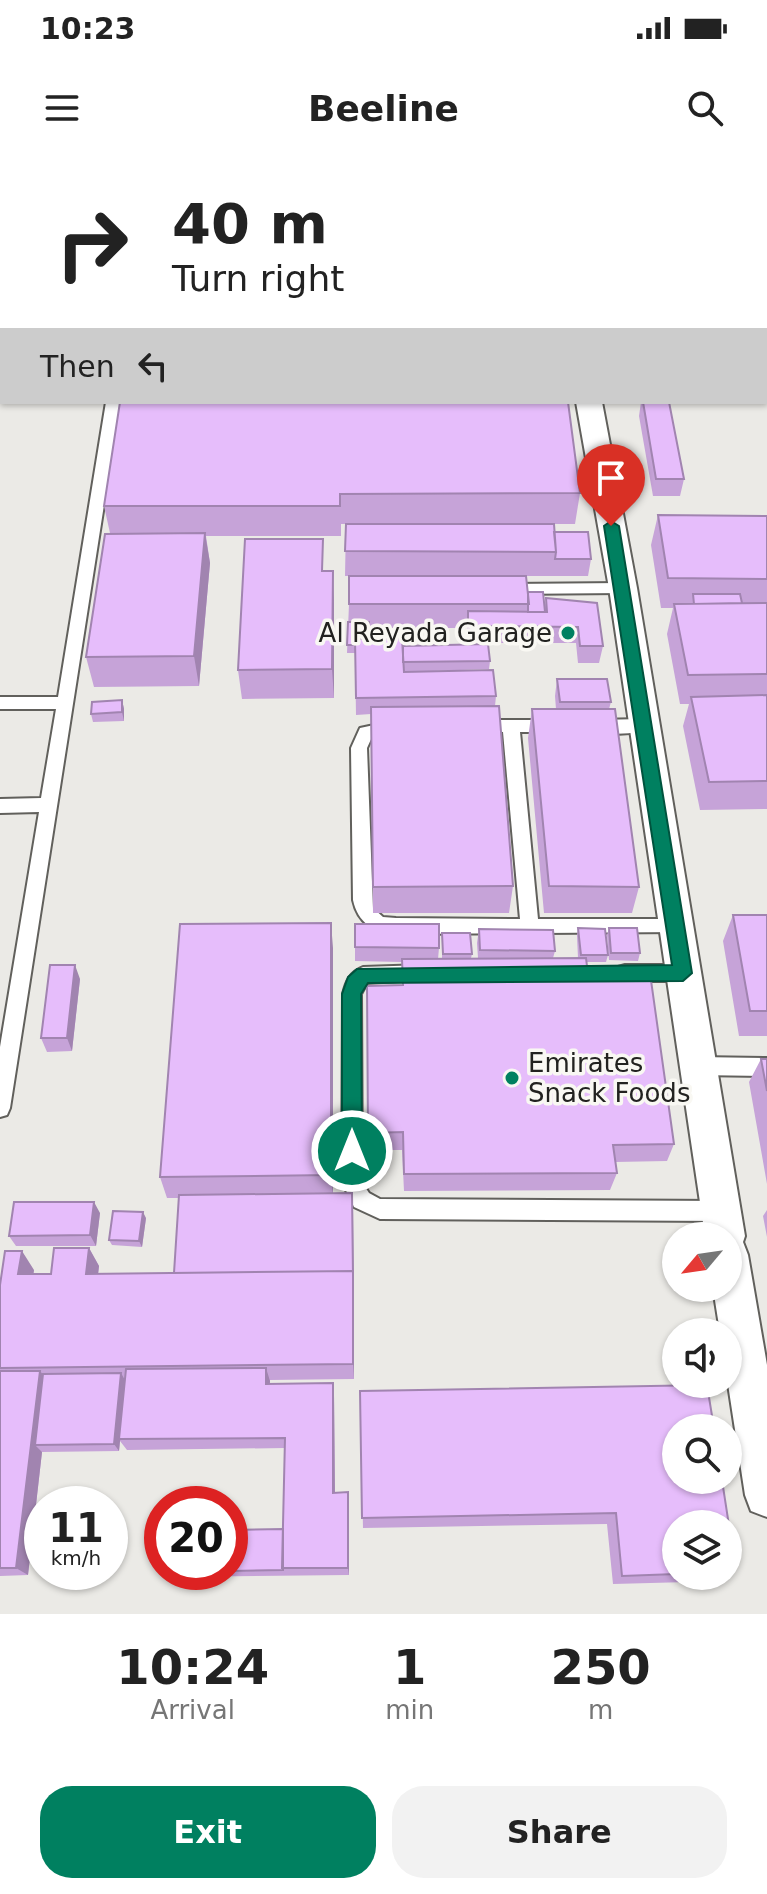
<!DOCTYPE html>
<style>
:root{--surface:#fff;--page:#f2f2f2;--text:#222;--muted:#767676;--accent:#008060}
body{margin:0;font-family:"DejaVu Sans",sans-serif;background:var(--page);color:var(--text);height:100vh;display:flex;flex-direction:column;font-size:30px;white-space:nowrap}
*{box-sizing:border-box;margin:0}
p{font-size:26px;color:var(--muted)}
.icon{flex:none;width:44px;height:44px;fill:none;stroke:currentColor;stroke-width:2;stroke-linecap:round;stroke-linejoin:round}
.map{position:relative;height:1454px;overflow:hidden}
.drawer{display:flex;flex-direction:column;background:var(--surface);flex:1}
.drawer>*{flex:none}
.banner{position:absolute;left:0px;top:0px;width:768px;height:244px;box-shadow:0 2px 6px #0004;background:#fff;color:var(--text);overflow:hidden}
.needle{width:52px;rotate:241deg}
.fabs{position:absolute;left:662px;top:1062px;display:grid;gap:16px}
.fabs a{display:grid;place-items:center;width:80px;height:80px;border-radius:50%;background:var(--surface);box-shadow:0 2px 6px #0004;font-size:40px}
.speed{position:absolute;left:24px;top:1326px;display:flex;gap:16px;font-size:40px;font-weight:700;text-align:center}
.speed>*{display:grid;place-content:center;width:104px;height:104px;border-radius:50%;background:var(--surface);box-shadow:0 2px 6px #0004;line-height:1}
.speed small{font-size:20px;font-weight:400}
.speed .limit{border:12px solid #d22;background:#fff;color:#111}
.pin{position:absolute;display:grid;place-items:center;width:68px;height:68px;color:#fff;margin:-82px -34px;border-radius:50% 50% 50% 0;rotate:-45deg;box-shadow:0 0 8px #0007}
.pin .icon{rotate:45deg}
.me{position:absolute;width:88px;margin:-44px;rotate:0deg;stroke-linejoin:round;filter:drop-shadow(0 0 6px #0008)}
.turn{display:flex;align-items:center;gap:28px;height:168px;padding:0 40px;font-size:36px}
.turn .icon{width:104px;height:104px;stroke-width:2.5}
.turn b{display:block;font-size:56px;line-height:68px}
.then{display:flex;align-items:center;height:76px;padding:0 40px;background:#0003;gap:16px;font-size:30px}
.eta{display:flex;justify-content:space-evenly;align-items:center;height:136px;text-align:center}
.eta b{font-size:48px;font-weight:700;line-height:56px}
.button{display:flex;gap:16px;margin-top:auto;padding:16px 40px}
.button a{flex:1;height:92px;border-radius:32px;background:var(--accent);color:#fff;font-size:32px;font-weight:700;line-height:92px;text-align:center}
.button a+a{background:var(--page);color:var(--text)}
.status{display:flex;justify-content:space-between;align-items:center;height:56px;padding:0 40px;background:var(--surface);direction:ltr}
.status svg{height:22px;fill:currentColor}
header{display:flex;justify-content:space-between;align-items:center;height:104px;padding:0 40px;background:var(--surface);font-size:36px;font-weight:700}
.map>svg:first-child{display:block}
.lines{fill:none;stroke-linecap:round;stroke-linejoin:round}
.lane-casing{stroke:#61605c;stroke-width:4}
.street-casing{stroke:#61605c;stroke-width:4}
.secondary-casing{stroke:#61605c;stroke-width:4}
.lane{fill:#fff;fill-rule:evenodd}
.street{fill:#fff;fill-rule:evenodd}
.secondary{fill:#fff;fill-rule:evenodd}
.wall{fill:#c6a3d8}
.shaded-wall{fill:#a184b0}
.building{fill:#e6bdfb;stroke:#a184b0;stroke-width:2}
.route{fill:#008060;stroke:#00533e;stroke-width:2}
.poi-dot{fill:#008060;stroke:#f9f8f3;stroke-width:3}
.labels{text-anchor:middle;stroke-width:7;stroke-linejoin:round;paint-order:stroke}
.poi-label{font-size:26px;fill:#222220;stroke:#f9f8f3;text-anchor:end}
</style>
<div class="status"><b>10:23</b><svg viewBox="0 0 49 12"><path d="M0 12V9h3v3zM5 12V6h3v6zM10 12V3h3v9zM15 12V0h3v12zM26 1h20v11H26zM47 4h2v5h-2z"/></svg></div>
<header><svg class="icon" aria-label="menu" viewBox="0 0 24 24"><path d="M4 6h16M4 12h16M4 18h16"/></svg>Beeline<svg class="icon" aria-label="search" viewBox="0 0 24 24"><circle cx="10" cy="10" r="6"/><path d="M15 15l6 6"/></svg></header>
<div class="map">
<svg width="767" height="1454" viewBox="0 0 767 1454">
<rect width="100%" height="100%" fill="#ebeae6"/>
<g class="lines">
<defs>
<path id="lane" d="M146,0H158L145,2Z
M645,0H657V2H645Z
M0,187H2V195H0Z
M106,242H120L10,948L7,955L0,957V887L39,652L0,653V639L41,638L56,549H0V537H58Z
M623,423L631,428L623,433L505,434L497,429L505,424Z
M644,559L652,565C643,576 596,577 587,566L595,560Z
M479,560H553L561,566L553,572H520L538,759H676L682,762L685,767L682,772L396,774C373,772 358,763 353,740L351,588L360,568L393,561L399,563L401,567L399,571L372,577L367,588L373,748L383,757L396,758L520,759L503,572L473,570L471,566Z
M424,805L431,807L433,813L431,819L367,823L361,834L362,1022L369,1033L380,1039L721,1041L728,1044L731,1051L728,1058L721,1061L380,1059L354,1047L342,1022L343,834C346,821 350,812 363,807Z
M625,805H683L690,807L692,813L690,819L683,821H625L618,819L616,813L618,807Z
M697,897L767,898V916L697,915L690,912L687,906L690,900Z"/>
<path id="street" d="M766,82H767V96H766Z
M576,242H602L637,428L745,1076L743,1082L748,1095L767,1205V1357L751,1351L745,1335L728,1224V1172H720L713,1128H728V1076H705L609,428Z"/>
<path id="secondary" d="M17,0H45L16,2Z
M0,101H2L0,127Z"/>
</defs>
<!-- lane casing -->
<use href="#lane" class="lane-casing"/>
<!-- street casing -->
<use href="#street" class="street-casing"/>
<!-- secondary casing -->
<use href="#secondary" class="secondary-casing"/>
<!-- lane -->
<use href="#lane" class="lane"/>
<!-- street -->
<use href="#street" class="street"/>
<!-- secondary -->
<use href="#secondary" class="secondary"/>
</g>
<!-- wall -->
<path class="wall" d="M246,0H390V2H246Z
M414,0H552V2H415Z
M665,0H767L766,46V2H665Z
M120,242L580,333L575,364H511L554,372L591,399L588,416H345L346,364H341V376H206L210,403L199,526L94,527L86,497L110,373L104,346Z
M641,242H669L684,319L680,336H653L639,256Z
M658,355L767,356V649L700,650L683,566L689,544H680L667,474L673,448H661L651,385Z
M324,411L334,441V538L242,539L238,510Z
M528,432L545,448L546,438L603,486L599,503H578L576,483H467V468H369V478L403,486L490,501L489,509L404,512L496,536L495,546L513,726L509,753H373L371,554L356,555L355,493H347L349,444Z
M557,519L611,542L609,549L639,727L632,753H544L528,578L532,549H556L555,536Z
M122,540L124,549V561L93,562L91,554Z
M733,755H767V876H739L723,781Z
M578,768L608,795L606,802H586L587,806L674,984L667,1001L615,1002L617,1013L610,1030L404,1031L402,990H368L367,826L402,825V802L355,801V787L439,788L438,799H442V773L472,794L471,798H478L477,783L479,769L555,791L553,798H578L577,776Z
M609,768L640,793L638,801L609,800L607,775Z
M333,788V1033L353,1049L354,1219L270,1220V1224L333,1223L334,1235L335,1333L349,1342V1415L166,1417L161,1412H230V1370L283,1369L285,1288L127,1290L120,1281L119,1291L42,1292L28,1415L0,1416V1125L34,1110L33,1114H51L89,1088L99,1106L98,1114L174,1113L179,1038H167L160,1017Z
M80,819L72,891L47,892L41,878Z
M761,899H767V1024L749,922Z
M767,1050V1077L763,1056Z
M100,1053L96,1086H16L9,1076Z
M146,1058L142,1087L112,1085L109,1080Z
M360,1231L676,1364V1416H697L688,1422L613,1424L607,1364L363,1368Z"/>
<!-- shaded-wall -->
<path class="shaded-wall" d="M205,373L210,403L199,526L194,496Z
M333,411L334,441V538L332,509Z
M122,540L124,549V561L122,552Z
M331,763L333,788V1035L331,1015Z
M75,805L80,819L72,891L67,878Z
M352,1033L353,1049L354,1219L353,1204Z
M94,1042L100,1053L96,1086L90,1075Z
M143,1052L146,1058L142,1087L139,1081Z
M89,1088L99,1106L96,1132L86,1114Z
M22,1091L34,1110L31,1132L18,1114Z
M266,1208L270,1221L269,1236L266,1224Z
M40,1211L50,1223L35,1285L42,1292L28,1415L16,1408Z
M121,1213L126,1222L119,1291L114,1284Z
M333,1223L334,1235L335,1342L333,1333Z
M348,1332L349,1342V1415L348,1408Z"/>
<!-- building -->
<path class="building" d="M362,0H390V2H362Z
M572,0H649V2H572Z
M679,0H758L759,2H679Z
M120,242H568L580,333L340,334V346H104Z
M643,242H669L684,319H656Z
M658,355L767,356V419L668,418Z
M346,364H554L556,392L345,391Z
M554,372H588L591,399H555L556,392Z
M205,373L194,496L86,497L105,374Z
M245,379H323L322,411H333L332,509L238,510Z
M349,416H526L529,444H349Z
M528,432H543L545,452H528Z
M693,434H740L742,443L694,444Z
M546,438L597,443L603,486H580L578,467L468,466V451L547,452Z
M767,443V514L688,515L674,444Z
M348,462H369V478L355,479V485H347Z
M402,478L404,512L493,510L496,536L356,538L355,479Z
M488,484L490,501L403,502V486Z
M557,519H607L611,542H560Z
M767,535V621L709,622L691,537Z
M122,540V552L91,554L92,542Z
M499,546L513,726L373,727L371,547Z
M532,549H615L639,727L549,726Z
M733,755H767V851H750Z
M331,763V1015L160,1017L180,764Z
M355,764H439V788L355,787Z
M578,768L605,769L608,795H581Z
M609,768H637L640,793H611Z
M479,769L553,770L555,791L480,790Z
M442,773H470L472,794H443Z
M586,798L587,806H649L674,984L613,985L617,1013L404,1014L403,972L368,973L367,826L403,825L402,799Z
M50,805H75L67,878H41Z
M761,899H767V931Z
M352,1033L353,1115V1111L174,1113L179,1035Z
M14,1042H94L90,1075L9,1076Z
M113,1051L143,1052L139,1081L109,1080Z
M54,1088H89L86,1114L353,1111V1204L0,1208V1125L5,1091H22L18,1114H51Z
M266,1208V1224L333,1223V1333L348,1332V1408H282L285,1278L119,1279L126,1209Z
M0,1211H40L16,1408H0Z
M121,1213L114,1284L35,1285L43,1214Z
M707,1225L714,1268H676V1320H722L730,1372L728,1375V1364H676V1414L622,1416L616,1353L362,1358L360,1231Z
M283,1369V1410L230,1411V1370Z"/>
<!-- route -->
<path class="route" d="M611,361L619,366L692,813L683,821L368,823L361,834L362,991L359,998L352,1000L345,998L342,991V834L348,817L357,809L672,805L604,366Z"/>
<!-- markers -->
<g class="poi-dot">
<circle cx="568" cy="473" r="8"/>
<circle cx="512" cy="918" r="8"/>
</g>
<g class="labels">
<!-- poi labels -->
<g class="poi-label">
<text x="552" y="482">Al Reyada Garage</text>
<text x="528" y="912" text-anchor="start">Emirates<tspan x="528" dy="30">Snack Foods</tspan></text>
</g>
</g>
</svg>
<div class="fabs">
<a><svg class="needle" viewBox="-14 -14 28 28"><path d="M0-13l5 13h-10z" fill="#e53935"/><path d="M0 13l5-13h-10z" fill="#767676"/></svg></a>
<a><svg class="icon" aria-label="sound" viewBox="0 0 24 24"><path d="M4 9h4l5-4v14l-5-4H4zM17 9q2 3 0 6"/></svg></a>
<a><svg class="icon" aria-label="search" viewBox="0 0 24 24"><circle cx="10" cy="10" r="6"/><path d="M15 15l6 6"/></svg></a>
<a><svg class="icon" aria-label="layers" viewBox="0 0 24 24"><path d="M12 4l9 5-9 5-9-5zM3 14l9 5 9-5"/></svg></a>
</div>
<div class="speed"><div>11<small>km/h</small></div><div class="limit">20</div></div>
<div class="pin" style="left:611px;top:366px;background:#d93025"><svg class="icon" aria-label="arrive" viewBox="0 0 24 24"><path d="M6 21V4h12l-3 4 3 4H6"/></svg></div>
<svg class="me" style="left:352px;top:991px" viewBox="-20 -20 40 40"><circle r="17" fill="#008060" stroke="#fff" stroke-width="3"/><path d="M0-11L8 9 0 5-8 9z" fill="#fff"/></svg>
<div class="banner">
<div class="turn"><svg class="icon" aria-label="right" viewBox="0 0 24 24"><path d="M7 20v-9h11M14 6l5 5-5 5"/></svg><div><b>40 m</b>Turn right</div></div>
<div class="then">Then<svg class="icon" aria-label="left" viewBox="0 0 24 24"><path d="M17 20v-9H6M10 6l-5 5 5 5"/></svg></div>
</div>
</div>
<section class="drawer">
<div class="eta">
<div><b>10:24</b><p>Arrival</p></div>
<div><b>1</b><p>min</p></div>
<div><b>250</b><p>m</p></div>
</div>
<div class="button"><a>Exit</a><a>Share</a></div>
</section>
